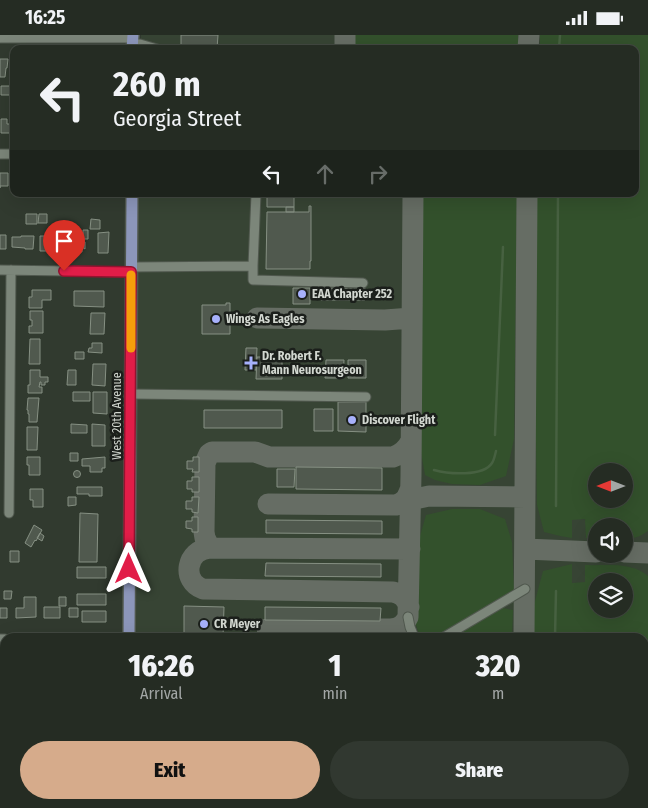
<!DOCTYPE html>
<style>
:root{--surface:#252c23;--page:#313830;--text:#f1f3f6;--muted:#a3a7a6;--line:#424841;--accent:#d6ab8b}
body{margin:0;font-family:"Fira Sans Condensed",sans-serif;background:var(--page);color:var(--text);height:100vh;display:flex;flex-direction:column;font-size:19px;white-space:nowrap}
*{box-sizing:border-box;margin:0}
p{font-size:16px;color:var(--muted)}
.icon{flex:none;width:28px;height:28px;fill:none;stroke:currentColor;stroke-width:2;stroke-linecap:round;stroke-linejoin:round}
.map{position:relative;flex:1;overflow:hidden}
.side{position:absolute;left:0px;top:598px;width:649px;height:176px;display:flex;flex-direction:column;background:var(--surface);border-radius:15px 15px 0 0;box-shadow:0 5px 20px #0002,0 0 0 1px var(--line)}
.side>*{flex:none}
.top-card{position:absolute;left:10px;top:10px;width:629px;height:152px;border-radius:10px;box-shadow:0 5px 20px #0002,0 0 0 1px var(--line);background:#252c23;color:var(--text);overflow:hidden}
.needle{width:32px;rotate:270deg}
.buttons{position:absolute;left:588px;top:428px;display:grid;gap:10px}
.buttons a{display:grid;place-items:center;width:45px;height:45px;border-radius:50%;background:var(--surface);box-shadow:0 5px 20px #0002,0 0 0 1px var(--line);font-size:25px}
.pin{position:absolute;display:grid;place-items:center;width:42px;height:42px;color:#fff;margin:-51px -21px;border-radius:50% 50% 50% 0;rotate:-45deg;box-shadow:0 0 5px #0007}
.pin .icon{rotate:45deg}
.me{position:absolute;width:55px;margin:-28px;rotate:0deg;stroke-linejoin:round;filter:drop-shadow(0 0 4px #0008)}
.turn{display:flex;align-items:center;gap:18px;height:105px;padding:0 20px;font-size:22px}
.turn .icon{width:65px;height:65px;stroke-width:2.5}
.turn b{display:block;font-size:35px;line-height:42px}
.lanes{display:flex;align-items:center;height:48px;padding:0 20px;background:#0003;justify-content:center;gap:25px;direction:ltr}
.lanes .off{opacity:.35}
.eta{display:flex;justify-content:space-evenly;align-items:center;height:85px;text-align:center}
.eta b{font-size:30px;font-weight:800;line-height:35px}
.button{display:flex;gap:10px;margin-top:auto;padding:10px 20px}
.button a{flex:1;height:58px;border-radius:30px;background:var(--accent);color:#111;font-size:20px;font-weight:800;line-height:58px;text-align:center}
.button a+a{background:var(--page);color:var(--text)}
.status{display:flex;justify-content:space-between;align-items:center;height:35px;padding:0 25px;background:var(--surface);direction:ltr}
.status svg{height:14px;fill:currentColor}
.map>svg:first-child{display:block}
.built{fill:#374434;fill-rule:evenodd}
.green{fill:#33512c;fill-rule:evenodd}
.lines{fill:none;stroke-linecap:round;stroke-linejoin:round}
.stream{stroke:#476141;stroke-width:2.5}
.taxiway{stroke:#666d64;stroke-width:21}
.building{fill:#50594e;stroke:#869083}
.minor-casing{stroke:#50584e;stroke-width:11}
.major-casing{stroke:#50584e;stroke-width:14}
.minor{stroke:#7c867a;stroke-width:9}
.major{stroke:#8c96ba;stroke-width:11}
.route-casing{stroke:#92132f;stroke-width:12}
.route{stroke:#e11d48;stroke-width:9}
.slow{stroke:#f59e0b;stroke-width:9}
.poi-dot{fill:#a7b1fc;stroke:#1b1f1b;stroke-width:2}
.labels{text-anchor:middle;stroke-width:5;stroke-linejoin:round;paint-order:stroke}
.poi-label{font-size:12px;font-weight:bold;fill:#d2d7d0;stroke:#1b1f1b;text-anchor:start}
.street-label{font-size:12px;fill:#d2d7d0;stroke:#1b1f1b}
</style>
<div class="status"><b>16:25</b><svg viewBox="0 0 49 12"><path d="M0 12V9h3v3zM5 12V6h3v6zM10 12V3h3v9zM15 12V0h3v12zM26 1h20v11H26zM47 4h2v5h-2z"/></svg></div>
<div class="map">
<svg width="648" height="773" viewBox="0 0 648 773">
<rect width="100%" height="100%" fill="#313a2f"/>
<!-- built -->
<path class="built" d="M141,0H648V773H133V769H644V602H136L139,159H635V14H141ZM596,436H624V464H596ZM596,491H624V519H596ZM596,546H624V574H596Z"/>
<!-- green -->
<path class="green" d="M354,0H518V14H354Z
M540,0H648V496C640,502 633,504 624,504V491H596V503H586L585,484L572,485V503L560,501L544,497L537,470L536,407H534L537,159H635V14H540ZM624,436V464H596V436Z
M419,159H517L514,404L506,441L480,450L452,449L435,445L425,440L420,412L417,379Z
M452,474H480L505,484L512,507L514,556L437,602H420L416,590L415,582L418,508L426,480Z
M572,529V548L585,547V530C605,531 631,526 648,541V773H532V769H644V602H533L534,570L543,536ZM624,546V574H596V546Z
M503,573L513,575L512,602H453Z
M433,769H511V773H433Z"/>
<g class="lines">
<!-- stream -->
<path class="stream" d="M559,14L560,0
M495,400L503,212
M434,435C448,439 483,442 492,428C494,425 495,420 496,416
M556,471L558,159
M555,602L556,556
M554,773V769"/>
<!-- taxiway -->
<path class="taxiway" d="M345,14V0
M528,14L529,0
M257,283L385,285L412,283
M410,465L429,461L525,462
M268,469L396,470C405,467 407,463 410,455
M210,513L205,503L204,497L205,428L209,419L212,417H255L269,422H393C402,419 407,414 411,406
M525,514L596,517
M624,517L648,518
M409,572C406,563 402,559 393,557L203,554C181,546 186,515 210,513L410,514
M267,594H391C400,593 404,590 408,582L411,440L413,159
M524,602L527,159
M522,773V769"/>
</g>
<!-- building -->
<path class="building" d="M181,0H218L217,14H181Z
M0,24H8L7,33H6L5,42H0Z
M1,51H11V60H1Z
M1,84H7V89H12V84H14V98H1Z
M0,138H8V151H0V153Z
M65,159H76V162L65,161Z
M99,159H108V162H99Z
M267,159H294V172H267Z
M309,171H311V226H310V234H266L267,177H309Z
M286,172H294V177H286Z
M26,179H37V189H26Z
M39,179H47V188H38Z
M91,184L100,185V194H90Z
M83,195H88V204H83Z
M67,197H72V207H76V205H81V207H85V214L82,212V217H67Z
M109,197L108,218H98V198Z
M0,200H6V214H0Z
M21,201H34L33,214H25V213L12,212V202H21Z
M40,201H60V213H47L46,216H40Z
M293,253H310V269H293Z
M321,253H365V265H321Z
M32,255H51V265H42V273H29V262H32Z
M74,256H104V272L74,271Z
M226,268H230V299H202V270H226Z
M30,276H43V298H29V291H32V285H30Z
M91,278H105L104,299H90Z
M30,304H40V329H29Z
M92,308H102V318L88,317L89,313H92Z
M246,313H257L256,335H245Z
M75,317H84V324H75Z
M257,322H282V344H256Z
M326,325H344L343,343H325Z
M348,325H366V343H348Z
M93,329H106L105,351L92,350Z
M30,335H40V342H48V347H45V350H41V347H40L39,352H42V358H28V350H30Z
M68,335H76V350H67Z
M73,357H90V366H73Z
M93,357H107V379L93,378Z
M28,363H39L37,387H29V379H28V375H27Z
M338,367H366V397L338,396Z
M314,374H333V396H314Z
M204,375H282V393H204Z
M71,389L87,390V398H71Z
M92,389L105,390V411H92Z
M27,392H38L37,415H27Z
M70,418H78V426H70Z
M27,422H40V440H29V430H27Z
M105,422V433H102V437H90V431H82V424Z
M193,422H199V437H192L193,434H187V426H193Z
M296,432L382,433V455L296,454Z
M277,434H295L294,452H277Z
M73.5 439a3.5 3.5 0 1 1 7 0a3.5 3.5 0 1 1-7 0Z
M192,442H199V457H192V454H187V446H192Z
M77,452H102V461H89V459H77Z
M30,454H43V472H33V465H30Z
M68,462H76V470L68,471Z
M192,462H199L198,478L192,477V474H186V466H192Z
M80,478L98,479L97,527H79Z
M192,482H198V497H192V494L186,493V486H192Z
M266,485L382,486V499L266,498Z
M34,490L42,495L36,506L35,505L31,512L25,508Z
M40,498L44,501L42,506L37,503Z
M10,516H19V527H10Z
M266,528L381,529V542L265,541Z
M77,532H106V543H77Z
M4,556H12L11,564H4Z
M77,559H106V570H77Z
M24,562H36V582L16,583V573H24Z
M59,562H66V571H59Z
M184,571L224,572L223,602H184Z
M44,572H60V583H44Z
M265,572L381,573L380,586L265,585Z
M0,573H7V583H0Z
M69,573H78V582H69Z
M82,576H106V587H82Z
M0,677H5V688H0Z
M22,770H41V773H22Z"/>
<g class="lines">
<defs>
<path id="minor" d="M0,3H132
M132,9H140L157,14
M0,119H14
M253,231L256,159
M132,232L253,231V245L363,248
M0,235L131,237
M131,359L366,362
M9,478L11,235
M408,582L410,592L414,602
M444,602L525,554
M0,604H5
M0,706H5
M63,769V773
M95,773L97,769
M429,773V769"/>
<path id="major" d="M132,14L133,0
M129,602L132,159
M125,773V769"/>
</defs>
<!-- minor casing -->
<use href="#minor" class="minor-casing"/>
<!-- major casing -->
<use href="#major" class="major-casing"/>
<!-- minor -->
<use href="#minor" class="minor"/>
<!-- major -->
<use href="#major" class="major"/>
</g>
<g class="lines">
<defs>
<path id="route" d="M64,236L131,237L129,534"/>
</defs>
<!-- route casing -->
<use href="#route" class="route-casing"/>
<!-- route -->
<use href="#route" class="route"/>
<!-- slow -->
<path class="slow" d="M131,313V240"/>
</g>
<!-- markers -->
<g class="poi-dot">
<circle cx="302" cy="259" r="5"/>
<circle cx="216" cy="284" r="5"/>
<path d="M248.5 320.5h5v5h5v5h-5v5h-5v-5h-5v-5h5z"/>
<circle cx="352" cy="385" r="5"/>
<circle cx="204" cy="589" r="5"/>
</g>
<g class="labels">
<!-- poi labels -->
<g class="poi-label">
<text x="312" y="263">EAA Chapter 252</text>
<text x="226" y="288">Wings As Eagles</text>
<text x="262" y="325">Dr. Robert F.<tspan x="262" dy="14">Mann Neurosurgeon</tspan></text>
<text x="362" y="389">Discover Flight</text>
<text x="214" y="593">CR Meyer</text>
</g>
<!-- street labels -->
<g class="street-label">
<text transform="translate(117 381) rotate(-90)" y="4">West 20th Avenue</text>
</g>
</g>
</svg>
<div class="buttons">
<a><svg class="needle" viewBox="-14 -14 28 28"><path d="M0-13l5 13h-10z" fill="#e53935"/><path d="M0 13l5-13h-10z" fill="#a3a7a6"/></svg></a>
<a><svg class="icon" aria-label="sound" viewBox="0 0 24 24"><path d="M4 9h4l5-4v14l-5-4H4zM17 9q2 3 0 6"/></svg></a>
<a><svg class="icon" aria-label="layers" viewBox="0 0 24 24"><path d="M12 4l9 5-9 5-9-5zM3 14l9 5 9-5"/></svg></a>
</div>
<div class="pin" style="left:64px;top:236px;background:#d93025"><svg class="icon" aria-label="arrive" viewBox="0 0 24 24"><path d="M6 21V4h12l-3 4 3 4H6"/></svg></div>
<svg class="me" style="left:129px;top:534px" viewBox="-20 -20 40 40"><path d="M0-17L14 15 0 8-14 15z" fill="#e11d48" stroke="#fff" stroke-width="4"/></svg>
<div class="top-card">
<div class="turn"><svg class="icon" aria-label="left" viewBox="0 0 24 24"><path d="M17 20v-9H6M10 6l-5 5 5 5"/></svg><div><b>260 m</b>Georgia Street</div></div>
<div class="lanes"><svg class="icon" aria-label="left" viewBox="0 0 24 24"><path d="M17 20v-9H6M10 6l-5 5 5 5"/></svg><svg class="icon off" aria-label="ahead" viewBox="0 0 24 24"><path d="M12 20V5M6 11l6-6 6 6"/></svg><svg class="icon off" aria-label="right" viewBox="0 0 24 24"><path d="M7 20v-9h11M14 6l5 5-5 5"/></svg></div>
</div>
<section class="side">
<div class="eta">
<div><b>16:26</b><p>Arrival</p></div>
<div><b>1</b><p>min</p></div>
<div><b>320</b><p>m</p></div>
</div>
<div class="button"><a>Exit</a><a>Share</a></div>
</section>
</div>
